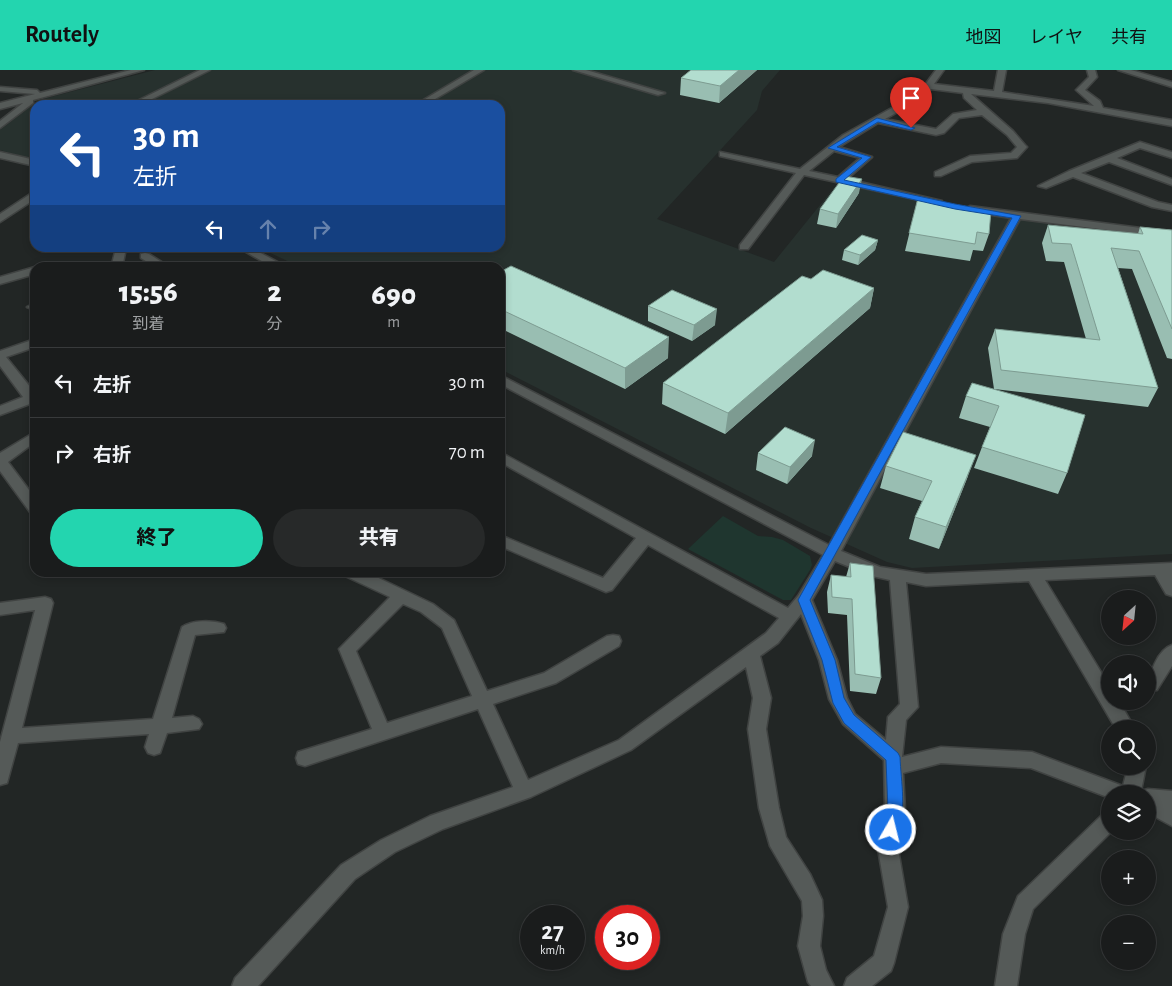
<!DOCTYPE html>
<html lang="ja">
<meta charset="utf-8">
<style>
:root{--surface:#1a1c1c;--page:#272929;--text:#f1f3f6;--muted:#9fa1a3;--line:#383a3b;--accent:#23d5af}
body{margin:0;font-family:"Alegreya Sans","Noto Sans JP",sans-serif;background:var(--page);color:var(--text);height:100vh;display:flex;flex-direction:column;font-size:19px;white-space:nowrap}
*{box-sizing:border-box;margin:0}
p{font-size:16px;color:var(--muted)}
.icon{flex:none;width:28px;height:28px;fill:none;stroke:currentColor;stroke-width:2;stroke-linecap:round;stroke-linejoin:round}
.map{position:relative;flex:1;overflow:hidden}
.panel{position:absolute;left:30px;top:192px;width:475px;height:315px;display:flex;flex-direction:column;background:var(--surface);border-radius:15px;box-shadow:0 2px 8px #0003,0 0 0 1px var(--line)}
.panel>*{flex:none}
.guide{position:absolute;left:30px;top:30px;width:475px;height:152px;border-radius:15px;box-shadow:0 2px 8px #0003,0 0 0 1px var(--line);background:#1a4fa0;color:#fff;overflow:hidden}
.needle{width:32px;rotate:207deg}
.controls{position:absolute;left:1101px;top:520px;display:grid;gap:10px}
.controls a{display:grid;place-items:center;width:55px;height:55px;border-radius:50%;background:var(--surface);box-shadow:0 2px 8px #0003,0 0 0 1px var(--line);font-size:25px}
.speed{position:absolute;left:520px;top:835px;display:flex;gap:10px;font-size:25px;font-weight:700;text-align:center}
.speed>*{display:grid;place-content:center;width:65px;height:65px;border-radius:50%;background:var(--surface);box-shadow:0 2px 8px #0003,0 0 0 1px var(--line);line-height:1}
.speed small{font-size:12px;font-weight:400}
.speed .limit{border:8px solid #d22;background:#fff;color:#111}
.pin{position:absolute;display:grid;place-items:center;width:42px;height:42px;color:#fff;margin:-51px -21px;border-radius:50% 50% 50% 0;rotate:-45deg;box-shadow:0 0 5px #0007}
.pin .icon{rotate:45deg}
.me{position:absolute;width:55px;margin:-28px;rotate:8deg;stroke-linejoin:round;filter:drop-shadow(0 0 4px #0008)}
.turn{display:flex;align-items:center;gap:18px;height:105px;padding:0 20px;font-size:22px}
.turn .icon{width:65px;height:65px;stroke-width:2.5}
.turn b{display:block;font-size:35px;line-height:42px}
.lanes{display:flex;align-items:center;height:48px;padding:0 20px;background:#0003;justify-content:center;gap:25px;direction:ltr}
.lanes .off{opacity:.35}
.eta{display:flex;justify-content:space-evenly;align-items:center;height:85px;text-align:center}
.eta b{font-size:30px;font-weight:800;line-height:35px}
.action{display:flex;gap:10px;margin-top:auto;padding:10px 20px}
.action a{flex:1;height:58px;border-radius:30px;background:var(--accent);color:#111;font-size:20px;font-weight:800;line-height:58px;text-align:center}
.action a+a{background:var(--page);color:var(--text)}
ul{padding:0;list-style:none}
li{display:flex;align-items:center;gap:15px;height:70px;padding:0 20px;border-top:1px solid var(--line)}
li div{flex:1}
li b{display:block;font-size:19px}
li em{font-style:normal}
header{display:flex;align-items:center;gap:30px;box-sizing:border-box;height:70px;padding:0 25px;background:var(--accent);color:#111}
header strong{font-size:24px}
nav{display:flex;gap:28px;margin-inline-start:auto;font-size:18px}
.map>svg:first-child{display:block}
.built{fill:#27312e}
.green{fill:#1f362f}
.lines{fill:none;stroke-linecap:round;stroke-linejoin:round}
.minor-casing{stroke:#404342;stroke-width:3}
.minor{fill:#555a58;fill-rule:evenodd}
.wall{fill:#99beb2}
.shaded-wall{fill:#7d9b91}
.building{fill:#b2ddcf;stroke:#7d9b91}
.route{fill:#1a73e8;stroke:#114b97}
</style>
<header>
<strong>Routely</strong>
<nav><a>地図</a><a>レイヤ</a><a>共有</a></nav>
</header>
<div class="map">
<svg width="1172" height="916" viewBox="0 0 1172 916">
<rect width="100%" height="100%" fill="#222625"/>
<!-- built -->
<path class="built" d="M155,0H780L762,21L757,40L657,149L774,192L837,114L999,146L1172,168V484L912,498L887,492L811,458L500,299V198L300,197L260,178H500V35H35V90L0,80V60L39,30Z"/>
<!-- green -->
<path class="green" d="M723,446L758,466L772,467L783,470L810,486L812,495L810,500L791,530H783L688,479Z
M237,503H310L306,508Z"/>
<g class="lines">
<defs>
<path id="minor" d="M131,0H144L33,30V33L0,58V51L23,33L0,39V33L35,24L0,21V17L37,20L40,23Z
M200,0H210L140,35H129Z
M474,0H484L425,35H415Z
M573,0H586L665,23L658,25Z
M936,0H944L934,14L994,21L998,0H1006L1002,22L1094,36L1076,20L1089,7L1087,0H1095L1097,7L1085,20L1100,31L1103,38L1172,50V56L1048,33L971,24L1013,61L1025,75L1027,77L1017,88L972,92L941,106H935V102L970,86L1011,83L1017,77L1007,65L982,45L959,48L944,63L936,65L878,53L839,77L872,87L847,109L942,131V135L804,105L748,179H740V175L796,103L720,86V82L800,99L843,65L919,23ZM931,19L963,23L964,28L977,40L953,44L936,59L885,49L925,27ZM834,81L860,88L838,107L809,101Z
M1118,0H1131L1172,12V17Z
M1140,72L1172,82V88L1140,78L1117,88L1172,109V115L1109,92L1081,103L1158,132L1172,135V141L1152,137L1073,107L1046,118L1038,116L1069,101Z
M0,82L35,90V96L0,88Z
M35,121V129L0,152V144Z
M970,136L1172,162V168L1020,149L841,481L880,497L926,504L1172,493V526L1166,524L1155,505L1045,510L1110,617V631H1119L1135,659H1116L1029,511L926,516L906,512L918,637L906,650L902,687L941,677L1032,682L1123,716L1128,696H1146L1141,721L1148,719L1172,721V756L1148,743V724H1110V728L1031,698L941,693L903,703L905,740L898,779L908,837L894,893L891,901L872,916H844L847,908L874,886L888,837L878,779L885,740L884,690L843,654L829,629L819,590L801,544L778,573L760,586L771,628L766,659L779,738L786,767L810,804L822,830L823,846L820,876L826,900L834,916H811L808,912L798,876L803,846L802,831L770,776L759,738L748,659L753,628L746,597L631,680L531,727L443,759L395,782L355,809L258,916H232L235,908L341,795L381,770L430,746L513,717L478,639L305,696L298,694L296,688L298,682L372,659L339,579L390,527L345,506L343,502H366L433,534L454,550L487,621L544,603L607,566L613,565L619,566L621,571L619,576L556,613L493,634L528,710L619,670L766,563L779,548L648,475L612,520L606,522L500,476V465L603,508L636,468L500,392V382L788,538L798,526L823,485L500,314V305L829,475L1011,148L966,141L965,139ZM835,491L872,506L890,510L900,634L888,647L886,670L855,644L847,628L837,590L812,530ZM403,534L421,542L442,558L472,626L387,653L356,581Z
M116,178H126L122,198H111Z
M239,178H251L289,198H274Z
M145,183L149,184L171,198H157L141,188V184Z
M35,197L38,198H35V204L0,214V207Z
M33,234H35V240L27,237Z
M35,269V277L6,287L35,323V332L0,345V336L23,327L0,296V281Z
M35,362V372L8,392L35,428V443L30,442L0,401V383Z
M45,527L51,529L53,533L22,658L153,649L182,557C192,550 212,550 224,554L226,558L224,562L195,565L172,648L193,646L199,649L202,654L199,659L167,663L160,683L154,685L148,683L145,677L149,664L18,673L7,713L0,715V672L35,540L0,545V533Z
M1172,575V596L1157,620L1148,621C1148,606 1157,580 1172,575Z
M1110,741V761H1112L1033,839L1025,864L1017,916H995L1003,864L1018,826L1103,744Z"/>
</defs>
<!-- minor casing -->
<use href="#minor" class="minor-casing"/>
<!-- minor -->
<use href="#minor" class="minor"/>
</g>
<!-- wall -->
<path class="wall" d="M691,0H757L719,33L680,25L681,8Z
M859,123L836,158L817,154L820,139Z
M918,128L989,164L983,181L973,180L970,191L905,181Z
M1048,155L1138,164L1140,157L1172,160V289L1167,288L1132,199L1118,198L1158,318L1148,337L994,319L988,278L995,259L1086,269L1064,192L1046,191L1042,173Z
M878,170L875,180L858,195L842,190L844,180Z
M500,202L668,288L625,319L500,258Z
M811,209L874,218L870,238L725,364L662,334L663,313Z
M648,236L715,255L692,271L648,251Z
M966,326L1085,345L1067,403L1058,424L974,398L982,377L990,357L959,348Z
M758,383L812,386L787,414L756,400Z
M886,396L968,406L939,479L909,469L915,447L922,431L880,418Z
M850,493L881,608L876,624L850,621L847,545L828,543L827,522L831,505L846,507Z"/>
<!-- shaded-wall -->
<path class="shaded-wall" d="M739,0H757L719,33L720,16Z
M862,109L859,123L836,158L838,144Z
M878,170L875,180L858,195L860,185Z
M874,218L870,238L725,364L728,343Z
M717,239L715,255L692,271L694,255Z
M669,267L668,288L625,319V298Z
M815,370L812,386L787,414L790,397Z
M976,385L968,406L939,479L946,457Z"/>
<!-- building -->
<path class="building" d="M691,0H739L720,16L681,8Z
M844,106L862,109L838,144L820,139Z
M918,128L991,141L989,164L977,162L975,174L909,163Z
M1048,155L1143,164L1140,157L1172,160V259L1139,181L1111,178L1158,318L1001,300L995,259L1100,270L1071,174L1052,173Z
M862,165L878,170L860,185L844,180Z
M511,196L669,267L625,298L500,239V202Z
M823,200L874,218L728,343L663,313L802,206L811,209Z
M672,220L717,239L694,255L648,236Z
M972,313L1085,345L1067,403L982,377L999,336L966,326Z
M785,357L815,370L790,397L758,383Z
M903,362L976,385L946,457L915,447L932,411L886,396Z
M850,493L873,496L881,608L855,604L852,529L832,527L831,505L851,507Z"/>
<!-- route -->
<path class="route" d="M877,48L915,58L911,60L878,52L837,77L871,87L844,110L955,134L1021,146L810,530L835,590L844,628L854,645L898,683L900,687C901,712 907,742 897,765L891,767L886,765L884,760L888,740L886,690L844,653L833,633L822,590L798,530L1012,148L955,139L836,112V109L862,88L828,78Z"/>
</svg>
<div class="controls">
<a><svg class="needle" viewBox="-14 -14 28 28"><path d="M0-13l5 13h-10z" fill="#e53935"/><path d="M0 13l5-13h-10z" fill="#9fa1a3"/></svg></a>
<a><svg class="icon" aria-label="sound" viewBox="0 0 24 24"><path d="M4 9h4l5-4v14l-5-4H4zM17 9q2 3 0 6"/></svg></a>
<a><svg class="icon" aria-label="search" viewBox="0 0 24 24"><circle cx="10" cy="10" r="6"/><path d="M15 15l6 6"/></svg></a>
<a><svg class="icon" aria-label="layers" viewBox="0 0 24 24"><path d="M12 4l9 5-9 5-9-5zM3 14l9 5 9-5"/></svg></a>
<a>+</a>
<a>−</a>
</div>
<div class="speed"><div>27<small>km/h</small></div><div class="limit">30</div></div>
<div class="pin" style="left:911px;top:58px;background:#d93025"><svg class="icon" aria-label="arrive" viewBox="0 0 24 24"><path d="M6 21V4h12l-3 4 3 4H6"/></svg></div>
<svg class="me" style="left:891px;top:760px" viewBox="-20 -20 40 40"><circle r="17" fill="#1a73e8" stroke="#fff" stroke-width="3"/><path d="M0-11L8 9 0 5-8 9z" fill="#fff"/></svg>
<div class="guide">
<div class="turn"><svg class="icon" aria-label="left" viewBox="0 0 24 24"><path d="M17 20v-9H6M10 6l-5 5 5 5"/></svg><div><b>30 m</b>左折</div></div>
<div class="lanes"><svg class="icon" aria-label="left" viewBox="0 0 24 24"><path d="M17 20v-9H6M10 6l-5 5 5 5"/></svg><svg class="icon off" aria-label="ahead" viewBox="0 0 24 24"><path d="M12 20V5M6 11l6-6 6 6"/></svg><svg class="icon off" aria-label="right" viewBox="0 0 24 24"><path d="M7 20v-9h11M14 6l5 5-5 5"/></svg></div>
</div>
<section class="panel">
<div class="eta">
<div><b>15:56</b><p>到着</p></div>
<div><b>2</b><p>分</p></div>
<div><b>690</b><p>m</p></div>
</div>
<ul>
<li><svg class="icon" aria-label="left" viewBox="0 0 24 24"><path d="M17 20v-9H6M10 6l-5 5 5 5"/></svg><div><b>左折</b></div><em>30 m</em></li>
<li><svg class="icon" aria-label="right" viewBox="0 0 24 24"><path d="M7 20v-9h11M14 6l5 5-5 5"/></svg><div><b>右折</b></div><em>70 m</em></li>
</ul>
<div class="action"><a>終了</a><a>共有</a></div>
</section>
</div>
